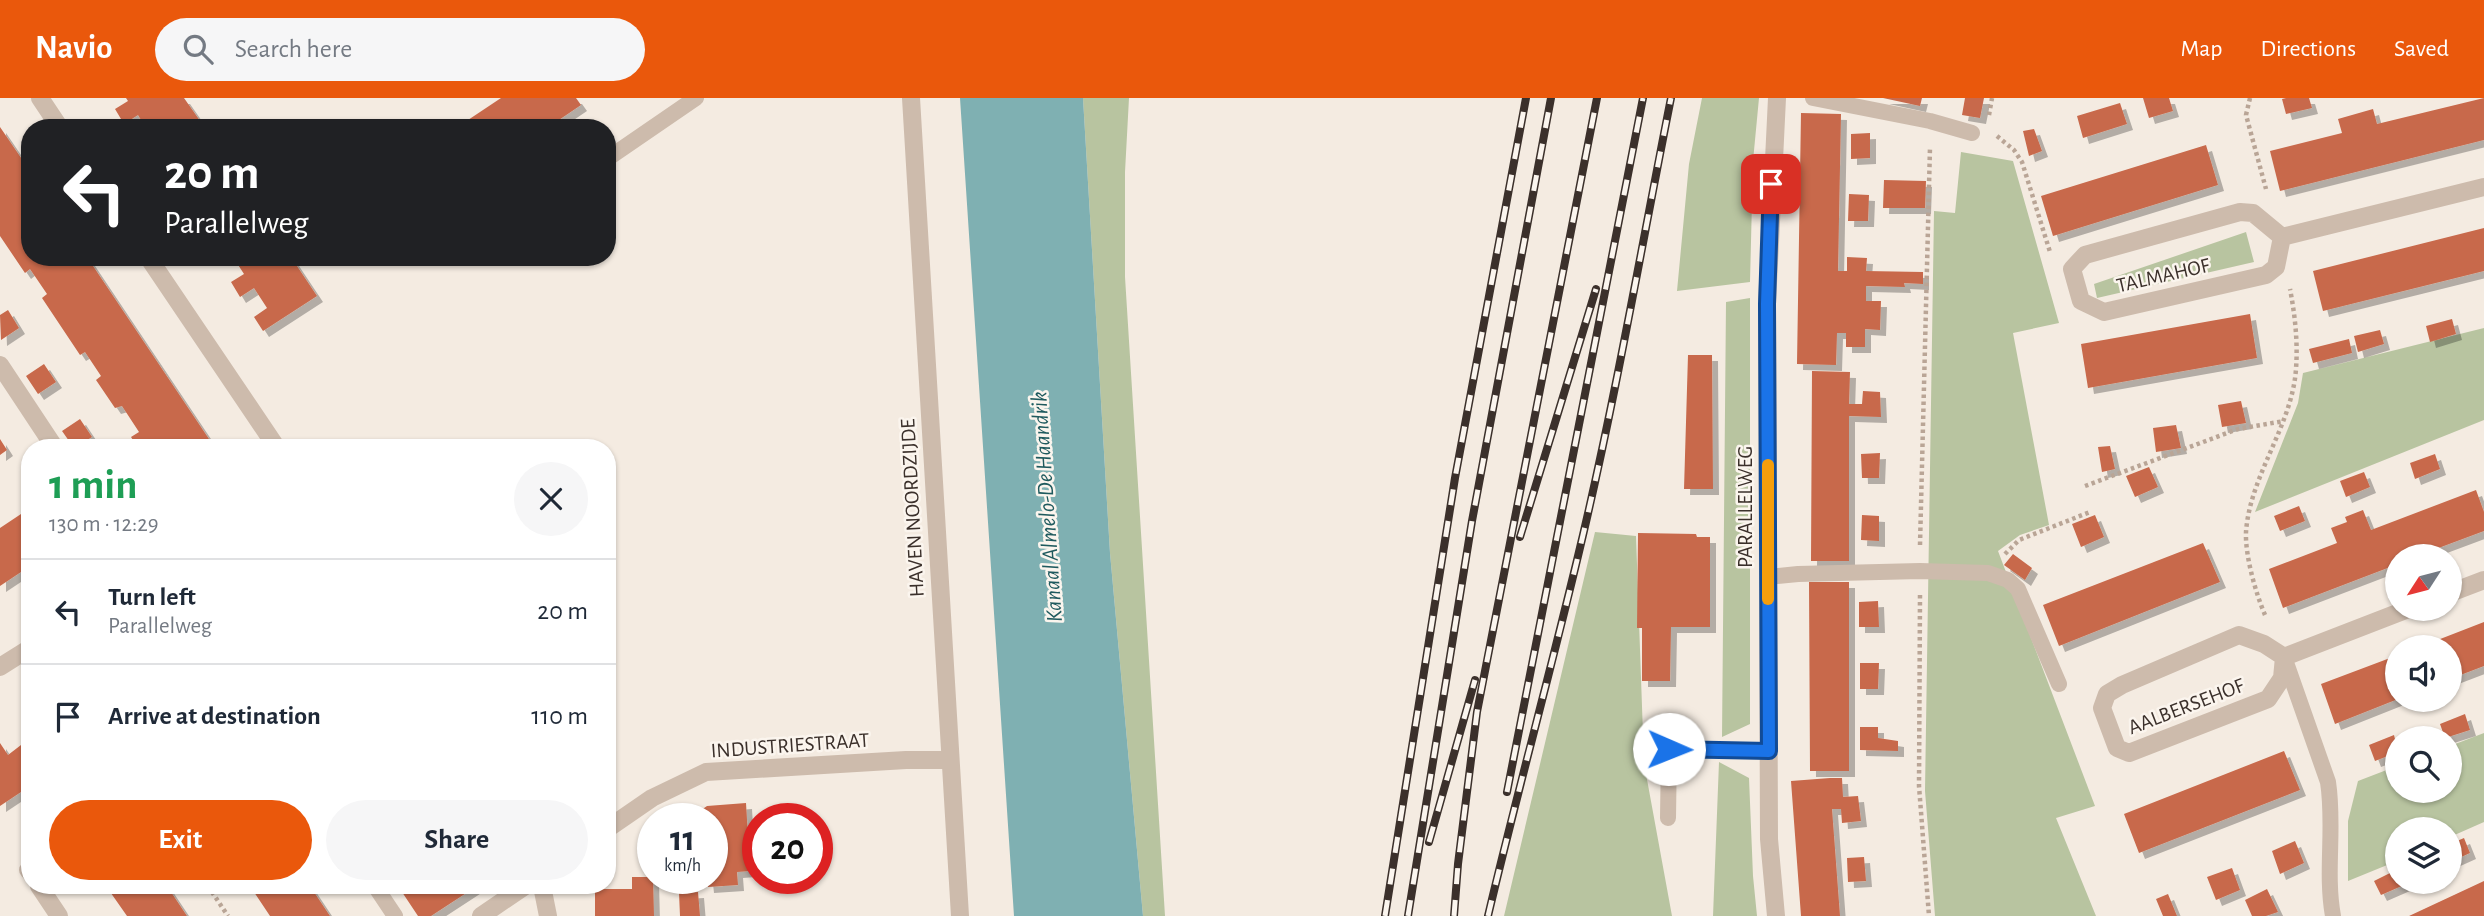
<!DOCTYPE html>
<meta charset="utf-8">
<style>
:root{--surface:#fff;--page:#f6f6f7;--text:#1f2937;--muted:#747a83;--line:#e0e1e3;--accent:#ea580c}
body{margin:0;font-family:"Alegreya Sans",sans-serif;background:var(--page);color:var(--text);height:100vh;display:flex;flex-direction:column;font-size:26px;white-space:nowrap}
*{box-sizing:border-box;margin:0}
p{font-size:23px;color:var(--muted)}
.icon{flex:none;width:38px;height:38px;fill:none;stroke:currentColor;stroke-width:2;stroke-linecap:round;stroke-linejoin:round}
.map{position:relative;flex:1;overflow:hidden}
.panel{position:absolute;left:21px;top:341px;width:595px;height:455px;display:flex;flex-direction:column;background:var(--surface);border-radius:28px;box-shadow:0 2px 5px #0004}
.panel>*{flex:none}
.guide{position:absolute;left:21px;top:21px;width:595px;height:147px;border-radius:28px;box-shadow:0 2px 5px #0004;background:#202124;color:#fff;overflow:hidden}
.needle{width:46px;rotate:234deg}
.tools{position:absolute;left:2385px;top:446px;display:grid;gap:14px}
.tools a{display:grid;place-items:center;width:77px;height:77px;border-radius:50%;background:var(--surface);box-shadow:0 2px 5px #0004;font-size:35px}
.speed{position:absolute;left:637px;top:705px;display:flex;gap:14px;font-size:35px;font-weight:700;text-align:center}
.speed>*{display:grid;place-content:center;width:91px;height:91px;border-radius:50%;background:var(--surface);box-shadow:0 2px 5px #0004;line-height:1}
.speed small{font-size:18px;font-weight:400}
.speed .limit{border:10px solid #d22;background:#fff;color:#111}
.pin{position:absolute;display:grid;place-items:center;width:60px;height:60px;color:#fff;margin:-30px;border-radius:14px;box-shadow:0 4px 10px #0006}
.me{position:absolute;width:77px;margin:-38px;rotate:91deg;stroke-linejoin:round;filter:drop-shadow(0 0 5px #0008)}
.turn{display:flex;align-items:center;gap:24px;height:147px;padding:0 28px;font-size:32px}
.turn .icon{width:91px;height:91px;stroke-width:2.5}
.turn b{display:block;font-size:49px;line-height:60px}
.round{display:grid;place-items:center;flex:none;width:74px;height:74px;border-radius:37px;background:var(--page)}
.summary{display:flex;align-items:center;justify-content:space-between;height:119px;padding:0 28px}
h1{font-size:42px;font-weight:700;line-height:52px;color:#1e9e55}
.primary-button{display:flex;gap:14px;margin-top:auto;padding:14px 28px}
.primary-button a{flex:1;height:80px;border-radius:42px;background:var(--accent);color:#fff;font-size:28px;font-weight:700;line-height:80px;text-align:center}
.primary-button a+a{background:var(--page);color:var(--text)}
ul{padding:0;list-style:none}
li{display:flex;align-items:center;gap:21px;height:105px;padding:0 28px;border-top:2px solid var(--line)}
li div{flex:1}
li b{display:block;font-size:26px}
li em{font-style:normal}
header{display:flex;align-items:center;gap:42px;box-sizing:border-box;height:98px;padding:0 35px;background:var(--accent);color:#fff}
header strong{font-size:33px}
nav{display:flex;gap:38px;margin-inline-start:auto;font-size:24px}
.search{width:490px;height:63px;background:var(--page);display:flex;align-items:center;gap:18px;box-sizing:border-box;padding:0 24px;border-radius:38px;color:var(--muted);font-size:26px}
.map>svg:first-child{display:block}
.green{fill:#b8c4a0}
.water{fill:#7fb0b2}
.building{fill:#c8694b;filter:url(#shadow)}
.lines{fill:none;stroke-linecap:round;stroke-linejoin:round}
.path{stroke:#b9a596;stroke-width:4.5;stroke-dasharray:3.5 3.5;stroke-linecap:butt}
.lane{stroke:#cdbbac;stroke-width:16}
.street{stroke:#cdbbac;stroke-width:18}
.rail-casing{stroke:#3b302b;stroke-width:8}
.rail{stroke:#fbf5ee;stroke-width:5;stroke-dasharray:16;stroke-linecap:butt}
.route-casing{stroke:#114b97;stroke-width:18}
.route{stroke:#1a73e8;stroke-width:12}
.slow{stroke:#f59e0b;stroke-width:12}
.labels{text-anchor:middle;stroke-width:5;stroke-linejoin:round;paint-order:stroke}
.street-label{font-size:21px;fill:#3b302b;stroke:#fbf5ee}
.water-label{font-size:23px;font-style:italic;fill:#1f5a5e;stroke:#fbf5ee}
</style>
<header>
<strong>Navio</strong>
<div class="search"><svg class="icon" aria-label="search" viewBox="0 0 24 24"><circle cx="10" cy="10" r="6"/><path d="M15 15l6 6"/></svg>Search here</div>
<nav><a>Map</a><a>Directions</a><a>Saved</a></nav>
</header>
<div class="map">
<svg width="2484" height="818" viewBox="0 0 2484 818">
<defs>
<filter id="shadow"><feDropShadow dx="6" dy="6" stdDeviation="0" flood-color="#0004"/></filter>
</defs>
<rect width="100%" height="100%" fill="#f4ebe1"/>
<!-- green -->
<path class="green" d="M1083,0H1129L1125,74V179L1165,818H1143L1110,455Z
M1702,0H1759L1753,63L1750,184L1677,193L1689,66Z
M1961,54L2013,63L2059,225L2013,235L2049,427L2020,437L1998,453L2095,708L2056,720L2096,818H1935L1925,693L1934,113L1955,115Z
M2246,134L2254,164L2097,200L2094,186Z
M1750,200V626L1722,639L1726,204Z
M2484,230V322L2255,414L2298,305L2303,275Z
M1595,434L1636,438L1644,665L1672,818H1504Z
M2484,635V724L2450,739V732H2398L2397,763L2348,783V723L2358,683L2397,668L2398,693H2450V648Z
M1719,664L1749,680L1753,778L1757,818H1713Z"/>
<!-- water -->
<path class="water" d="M960,0H1083L1110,455L1143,818H1014Z"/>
<!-- building -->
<path class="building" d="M126,0H184L205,30H146L138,17L124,26L115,11L128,3Z
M501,0H576L581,7L547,30H456Z
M1883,0H1922L1920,8Z
M1965,0H1984L1980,20L1962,17Z
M2143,0H2169L2173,13L2149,20Z
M2286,0H2309L2312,10L2286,16L2282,1Z
M2484,0V42L2280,93L2270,53L2342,35L2338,21L2373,11L2377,26Z
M2120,5L2127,26L2083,40L2077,18Z
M1801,15L1841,16L1838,173H1847V159L1867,160L1866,173L1923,174V186L1904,185L1905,189L1866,188V203H1881L1880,232L1865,231V249H1846V235H1837L1836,267L1797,266Z
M0,29L30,73V159H87L215,350H138L131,339L139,334L122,308L115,310L96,282L101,278L85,254L80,257L42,200L47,196L30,171L25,175L0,138Z
M2034,31L2042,53L2029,58L2023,33Z
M1870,35V60L1851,61V36Z
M2206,47L2218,87L2053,138L2041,98Z
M1884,82L1926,83L1925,110H1883Z
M1849,96L1869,97L1868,123H1848Z
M2484,130V173L2323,213L2313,173Z
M233,159H291L317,198L263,233L254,219L267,210L254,190L240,199L231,184L244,176Z
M8,212L19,230L1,242L0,217Z
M2250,216L2257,260L2088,290L2081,246Z
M2452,221L2456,236L2430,244L2426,228Z
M2380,232L2384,246L2358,254L2354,238Z
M2349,241L2352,255L2313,265L2309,251Z
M1688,257H1712L1713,391H1684Z
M44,266L56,284L38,296L26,278Z
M1812,273L1850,274L1849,306H1862L1863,293L1880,294L1881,319L1849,318V463H1811Z
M2241,303L2246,325L2222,329L2218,307Z
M80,321L92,339L74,350L62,333Z
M2176,327L2181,350L2156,354L2153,330Z
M0,341L7,352L0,357Z
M2110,348L2115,371L2102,374L2098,349Z
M1880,355L1879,380H1862L1861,356Z
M2435,356L2440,371L2415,381L2410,365Z
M2149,369L2158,389L2135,399L2126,378Z
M2364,374L2370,389L2346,399L2340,383Z
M2476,392L2484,414V433L2417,458H2398V466L2283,510L2269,471L2337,445L2331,430L2347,424L2345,419L2363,412L2371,432Z
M2299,408L2305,423L2280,433L2274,418Z
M30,410V468L0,488V430Z
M1862,417L1879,418V443L1861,442Z
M2095,417L2104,439L2081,449L2072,426Z
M1638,435L1696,436L1697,439H1710V529H1671L1670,583H1642V530H1637Z
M2203,445L2220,484L2059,548L2043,507Z
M2013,456L2032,470L2025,482L2004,467Z
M1809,484H1849V673H1810Z
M1878,503L1879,529H1859V504Z
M2484,524V568L2450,581V550H2417Z
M2398,557V601L2335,626L2321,586Z
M1860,565H1879L1878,591H1860Z
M2465,616L2470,632L2445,640L2440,626Z
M1860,629H1878V640L1898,643V653L1860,652Z
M2394,637L2398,654L2375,663L2369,647Z
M0,645L8,657L21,647L30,661V688L0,708Z
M2284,653L2300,692L2139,755L2124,716Z
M1830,680H1842L1843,699L1858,698L1861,723L1842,725L1841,711H1832L1840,818H1801L1791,683Z
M746,705L750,773L737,774L738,787L708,789L707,780H712V721H694V717L707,708Z
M2464,740L2470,755L2450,764V746Z
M2295,743L2304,765L2280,776L2272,753Z
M1864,759L1866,783L1848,784L1847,760Z
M2232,770L2240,792L2216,802L2207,779Z
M2398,771V784H2403L2404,787L2381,797L2374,783Z
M632,779H653L654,818H595V791H632Z
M2484,783V818H2409Z
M106,788H167L187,818H127Z
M250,788H310L330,818H270Z
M398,788H477L431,818H418Z
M2267,791L2278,814L2266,818H2252L2245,802Z
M698,794L700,818H680L679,795Z
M2168,796L2177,818H2163L2156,801Z"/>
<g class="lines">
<!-- path -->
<path class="path" d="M2250,0L2246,17L2266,91
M1989,17L1992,0
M1997,38L2014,52L2022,64L2050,154
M2085,388L2238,331L2284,323
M1920,447L1930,49
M2005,456L2019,442L2090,414
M1920,497L1919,688L1929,818
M2265,517C2256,496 2245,458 2246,434C2250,377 2292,328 2296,271C2298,244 2295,217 2290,191
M208,788L228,818"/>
<!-- lane -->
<path class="lane" d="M1813,0L1930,23L1972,35
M607,61L696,0
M1768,479L1798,476L1920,473L1988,475L2008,482L2018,491L2059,586
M2284,559L2328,684C2335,729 2325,774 2333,818
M1668,720L1669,651L1769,653
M375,788L395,818"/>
<!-- street -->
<path class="street" d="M40,0L60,30
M911,0L960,818
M2240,114L2253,115L2282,139L2276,169L2266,177L2104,214L2081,203L2072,171L2085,157Z
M2282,139L2484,89
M148,159L277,350
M0,267L55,350
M2450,495L2484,482
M2239,537L2264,546L2284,559L2282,580L2268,601L2129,655L2117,650L2102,610L2107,596L2122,587Z
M2284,559L2408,511
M0,569L30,550
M607,731L652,700L706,674L906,662H950
M28,772L30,774
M39,788L59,818
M542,788L548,818
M481,818L525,788
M1776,818L1769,741L1767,206L1777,0"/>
<defs>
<path id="rail" d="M1520,439L1596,191
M1507,694L1643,0
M1429,744L1475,582
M1385,818L1455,380L1526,0
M1408,818L1472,423L1551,0
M1454,818L1458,766L1477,614L1597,0
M1488,818C1518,691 1553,565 1583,437C1617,292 1642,146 1671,0"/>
</defs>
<!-- rail casing -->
<use href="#rail" class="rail-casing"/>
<!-- rail -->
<use href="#rail" class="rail"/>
</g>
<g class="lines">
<defs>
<path id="route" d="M1669,651L1769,653L1767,206L1771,86"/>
</defs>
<!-- route casing -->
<use href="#route" class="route-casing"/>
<!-- route -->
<use href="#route" class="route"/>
<!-- slow -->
<path class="slow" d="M1768,367V501"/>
</g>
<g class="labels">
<!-- street labels -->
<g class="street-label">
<text transform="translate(2163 177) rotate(-13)" y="7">TALMAHOF</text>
<text transform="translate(1745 409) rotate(-90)" y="7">PARALLELWEG</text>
<text transform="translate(912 410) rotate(-93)" y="7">HAVEN NOORDZIJDE</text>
<text transform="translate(2186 608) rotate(-21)" y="7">AALBERSEHOF</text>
<text transform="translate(790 647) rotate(-4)" y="7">INDUSTRIESTRAAT</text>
</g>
<!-- water labels -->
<g class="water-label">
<text transform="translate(1046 409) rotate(-94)" y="8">Kanaal Almelo-De Haandrik</text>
</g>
</g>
</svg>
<div class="tools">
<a><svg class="needle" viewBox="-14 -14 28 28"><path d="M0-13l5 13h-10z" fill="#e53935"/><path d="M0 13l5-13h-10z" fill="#747a83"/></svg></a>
<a><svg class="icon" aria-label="sound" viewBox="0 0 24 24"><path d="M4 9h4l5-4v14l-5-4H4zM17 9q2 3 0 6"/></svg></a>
<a><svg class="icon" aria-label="search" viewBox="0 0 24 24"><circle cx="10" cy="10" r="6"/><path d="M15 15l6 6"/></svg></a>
<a><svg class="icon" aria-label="layers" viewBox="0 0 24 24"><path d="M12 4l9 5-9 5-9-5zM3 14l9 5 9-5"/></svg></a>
</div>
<div class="speed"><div>11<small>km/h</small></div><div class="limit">20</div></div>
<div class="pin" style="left:1771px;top:86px;background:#d93025"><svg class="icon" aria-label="arrive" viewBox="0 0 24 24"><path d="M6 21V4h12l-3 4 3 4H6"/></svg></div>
<svg class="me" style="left:1669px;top:651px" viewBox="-20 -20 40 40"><circle r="19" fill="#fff"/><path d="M0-13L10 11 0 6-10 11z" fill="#1a73e8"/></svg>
<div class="guide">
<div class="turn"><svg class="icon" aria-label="left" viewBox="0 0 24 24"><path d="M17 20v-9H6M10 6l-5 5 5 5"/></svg><div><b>20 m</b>Parallelweg</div></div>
</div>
<section class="panel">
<div class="summary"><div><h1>1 min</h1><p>130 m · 12:29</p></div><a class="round"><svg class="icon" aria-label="close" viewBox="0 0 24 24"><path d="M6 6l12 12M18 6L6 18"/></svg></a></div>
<ul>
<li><svg class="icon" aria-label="left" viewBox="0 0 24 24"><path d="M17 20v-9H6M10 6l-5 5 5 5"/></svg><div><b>Turn left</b><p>Parallelweg</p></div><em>20 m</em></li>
<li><svg class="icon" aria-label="arrive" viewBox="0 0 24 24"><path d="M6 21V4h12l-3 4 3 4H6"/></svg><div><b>Arrive at destination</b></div><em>110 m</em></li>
</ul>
<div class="primary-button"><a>Exit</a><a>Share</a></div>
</section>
</div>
